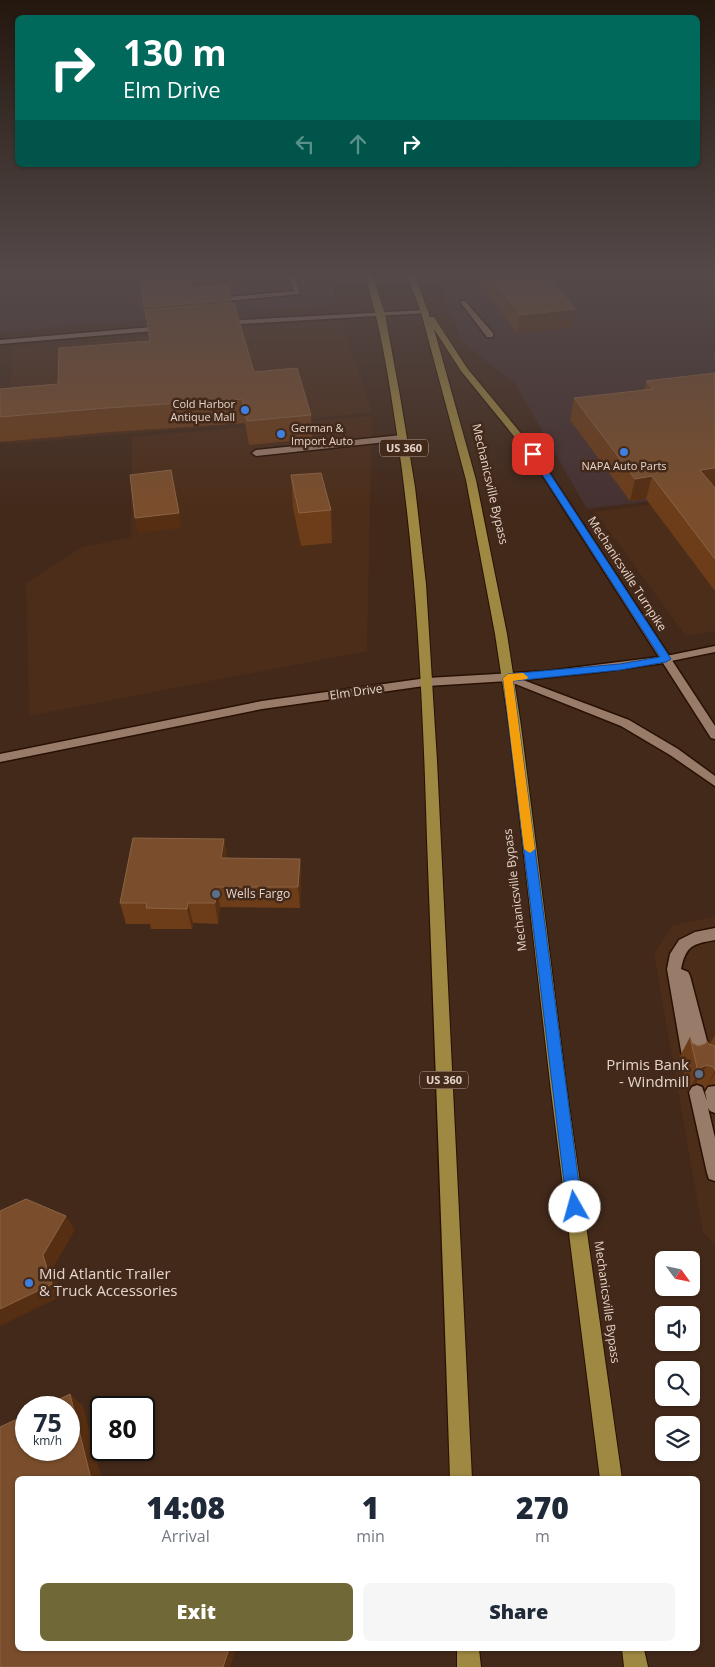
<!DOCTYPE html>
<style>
:root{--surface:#fff;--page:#f6f6f7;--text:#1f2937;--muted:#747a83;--accent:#706836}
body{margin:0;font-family:"Open Sans",sans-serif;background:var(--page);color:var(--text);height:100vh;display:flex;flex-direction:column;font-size:19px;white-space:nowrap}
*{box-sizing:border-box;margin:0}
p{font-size:16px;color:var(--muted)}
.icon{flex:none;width:28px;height:28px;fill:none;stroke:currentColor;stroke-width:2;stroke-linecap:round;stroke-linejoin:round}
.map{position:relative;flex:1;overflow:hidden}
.side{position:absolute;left:15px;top:1476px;width:685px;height:175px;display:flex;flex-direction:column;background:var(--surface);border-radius:8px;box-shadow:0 1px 4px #0004}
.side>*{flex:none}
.hud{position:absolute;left:15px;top:15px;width:685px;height:152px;border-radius:8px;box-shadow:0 1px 4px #0004;background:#00695c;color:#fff;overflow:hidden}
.needle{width:32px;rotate:123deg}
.tools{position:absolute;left:655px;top:1251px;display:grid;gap:10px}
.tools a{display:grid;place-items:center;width:45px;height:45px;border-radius:8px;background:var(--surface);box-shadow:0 1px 4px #0004;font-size:25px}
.speed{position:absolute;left:15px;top:1396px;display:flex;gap:10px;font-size:25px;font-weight:700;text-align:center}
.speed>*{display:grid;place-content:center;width:65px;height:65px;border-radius:50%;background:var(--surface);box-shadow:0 1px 4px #0004;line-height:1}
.speed small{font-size:12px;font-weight:400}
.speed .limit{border:2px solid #111;border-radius:8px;background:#fff;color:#111}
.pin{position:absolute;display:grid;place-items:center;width:42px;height:42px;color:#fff;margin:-21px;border-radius:10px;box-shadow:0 2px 8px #0006}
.me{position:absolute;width:55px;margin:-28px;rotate:353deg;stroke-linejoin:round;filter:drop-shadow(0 0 4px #0008)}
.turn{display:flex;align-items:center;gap:18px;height:105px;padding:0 25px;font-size:22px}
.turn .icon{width:65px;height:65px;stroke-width:2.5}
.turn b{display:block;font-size:35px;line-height:42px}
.lanes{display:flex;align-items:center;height:48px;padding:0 25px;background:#0003;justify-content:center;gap:25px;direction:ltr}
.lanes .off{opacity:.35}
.eta{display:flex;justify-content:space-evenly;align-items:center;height:85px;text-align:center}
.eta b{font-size:30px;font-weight:800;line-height:35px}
.primary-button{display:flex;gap:10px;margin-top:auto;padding:10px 25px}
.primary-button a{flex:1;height:58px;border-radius:8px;background:var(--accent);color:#fff;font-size:20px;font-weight:800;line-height:58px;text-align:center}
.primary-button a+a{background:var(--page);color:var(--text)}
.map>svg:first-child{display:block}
.built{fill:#4c2d19}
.industrial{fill:#463131}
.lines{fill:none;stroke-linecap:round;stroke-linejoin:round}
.service-casing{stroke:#281103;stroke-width:3}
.tertiary-casing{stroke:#281103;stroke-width:3}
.secondary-casing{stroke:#281103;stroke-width:3}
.trunk-casing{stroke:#281103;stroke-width:2}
.service{fill:#997b69;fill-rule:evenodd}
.tertiary{fill:#997b69;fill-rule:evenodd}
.secondary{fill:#997b69;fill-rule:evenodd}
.trunk{fill:#9e8842;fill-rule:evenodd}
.wall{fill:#6d3d19}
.shaded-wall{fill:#562e12}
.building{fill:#7a4e2c;stroke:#8b6345}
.route{fill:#1a73e8;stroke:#114b97}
.slow{fill:#f59e0b}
.shop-dot{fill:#3f7fe0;stroke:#42291a;stroke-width:2}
.service-dot{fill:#5c6f8a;stroke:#42291a;stroke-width:2}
.labels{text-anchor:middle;stroke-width:5;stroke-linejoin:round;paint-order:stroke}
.far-poi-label{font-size:11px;fill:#e5d4ca;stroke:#42291a;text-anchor:end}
.shield{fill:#42291a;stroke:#b4a195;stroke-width:1}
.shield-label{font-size:11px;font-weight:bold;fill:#e5d4ca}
.street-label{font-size:12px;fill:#e5d4ca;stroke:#42291a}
.poi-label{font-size:12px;fill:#e5d4ca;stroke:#42291a;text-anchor:start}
.near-poi-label{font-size:15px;fill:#e5d4ca;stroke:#42291a;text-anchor:end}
</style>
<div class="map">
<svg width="715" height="1667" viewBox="0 0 715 1667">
<rect width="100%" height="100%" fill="#42291a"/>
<!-- built -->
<path class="built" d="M341,320L372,413L7,444L13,348Z
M372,416L367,651L29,716L26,583L82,547L131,537L132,437Z
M715,496V631L686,636L595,512Z
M715,917V1244L703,1233L654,954L673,925Z"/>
<!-- industrial -->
<path class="industrial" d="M0,273H329L337,304L0,332Z
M435,273H715V493L587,509L515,383L462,342Z"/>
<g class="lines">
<defs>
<path id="service" d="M288,273H294L300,294L216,302L213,300L216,298L294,291Z
M461,301H465L493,333V337H487L461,303Z
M425,310L429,312L427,313L223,325L219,323L223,321Z
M163,326H166V330L0,344V340Z
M402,435L405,436V440L256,456L252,453L256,450Z
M715,928V940C693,944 686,945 681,969L688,972L690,976L711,1056L709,1061L704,1063L699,1061L696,1054L694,1061L689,1063L684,1061L682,1056L667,969L670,954L679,940L695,932Z
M697,1085L702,1087L707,1101L705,1092L708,1087L715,1086V1113L710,1111L708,1108L715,1138V1181L709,1179L707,1173L689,1092L692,1087Z"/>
<path id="tertiary" d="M715,646V652L666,662L661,659L666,656Z
M427,678L432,682L431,685L262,709L0,762V754L262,701Z"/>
<path id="secondary" d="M533,451L537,454L715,726V739L711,738L663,663L607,671L523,680L629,720L678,749L715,776V786L670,755L621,726L508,681L427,686L422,682L427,678L547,671L659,657L529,454Z"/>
<path id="trunk" d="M364,273H372L385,314L400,396L415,487L426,584L437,761L472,1479H450C443,1266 435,1053 427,840C423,704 417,569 397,434C389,380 381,326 364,273Z
M406,273H414L430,317H434L467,368L538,454L533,457L530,456L461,371L434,329L476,480L507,634L521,726L567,1091L622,1479H600L551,1091L509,726L495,634L466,480L421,312Z
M457,1649H479L481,1667H457Z
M622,1649H644L648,1667H624Z"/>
</defs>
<!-- service casing -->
<use href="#service" class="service-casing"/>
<!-- tertiary casing -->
<use href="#tertiary" class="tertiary-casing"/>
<!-- secondary casing -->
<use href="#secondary" class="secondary-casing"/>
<!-- trunk casing -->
<use href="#trunk" class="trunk-casing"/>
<!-- service -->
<use href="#service" class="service"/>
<!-- tertiary -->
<use href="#tertiary" class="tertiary"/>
<!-- secondary -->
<use href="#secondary" class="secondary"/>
<!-- trunk -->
<use href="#trunk" class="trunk"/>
</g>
<!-- wall -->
<path class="wall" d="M184,273H281L282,282L228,287L232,303L254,372L311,415L312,439L249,445L245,423L111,432L0,442V389L58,384L150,341L140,281L185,277Z
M473,273H545L575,309L572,328L517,334Z
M715,352V362L713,360Z
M715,373V591L646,499L630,501L570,420L574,398L644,390L646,381Z
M291,475L331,510L332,543L301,546L293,508Z
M224,839L227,858L300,859L301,880L300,908L220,907L218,924L193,923L192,929H151L150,924H126L120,903Z
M715,1035V1084L708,1085L705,1089L703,1085L696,1083L691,1085L688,1091L680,1056L690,1037L692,1043L698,1046L705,1044H710Z"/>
<!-- shaded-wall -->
<path class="shaded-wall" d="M223,273H281L282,282L226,287L195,298L188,283L193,280Z
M575,309L572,328L517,334L520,315Z
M715,468V490L700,470Z
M652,476L646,499L630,501L635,479Z
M179,513L181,528L138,533L135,518Z
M224,839L227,860L221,858Z
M300,859L301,880L300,908L298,887Z
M217,887L220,907L218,924L215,903Z
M188,903L193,923L192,929L187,909Z
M707,1065L696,1083L691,1085L688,1091L702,1067Z
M715,1071V1073L705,1089Z
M66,1216L75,1230L53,1268L62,1296L0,1326V1309L43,1255Z
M70,1394L83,1406L102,1479H91Z
M229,1649H236L230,1667H223Z"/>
<!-- building -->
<path class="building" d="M187,273H224L225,277L193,280L188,283L193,288L227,285L232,300L144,307L140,281L188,277Z
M488,273H545L575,309L520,315Z
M234,303L254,372L297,368L311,415L247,421L242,399L106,408L0,417V389L58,384L59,348L150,341L145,310Z
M715,373V468L700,470L715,488V559L652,476L635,479L574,398L653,389L646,381Z
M171,470L179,513L135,518L130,475Z
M321,473L331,510L299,513L291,475Z
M133,838L224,839L221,858L300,859L298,887H217L215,903H188L187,909L146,908L147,903H120Z
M690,1037L692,1043L698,1046L705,1044L707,1041L709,1044L715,1046V1070L713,1067L707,1065L702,1067L698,1072Z
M26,1199L66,1216L43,1255L52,1284L0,1309V1211Z
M70,1394L91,1479H18V1649H229L223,1667H0V1427L26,1415V1450H69V1408H41Z"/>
<!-- sky -->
<linearGradient id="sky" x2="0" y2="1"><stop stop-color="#24170e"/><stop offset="0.54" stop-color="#544949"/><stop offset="1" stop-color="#544949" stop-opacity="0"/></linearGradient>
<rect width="715" height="507" fill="url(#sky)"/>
<!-- route -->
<path class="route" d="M530,452L537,454L671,659L666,662L620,670L513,681L582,1207L580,1213L575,1215L569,1213L567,1207L503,678L508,674L620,664L660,657L529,454Z"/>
<!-- slow -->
<path class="slow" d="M523,673L528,677L527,679L513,681L535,849L530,853L524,849L503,678L508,674Z"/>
<!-- markers -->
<g class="shop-dot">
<circle cx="245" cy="410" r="5"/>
<circle cx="281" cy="434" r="5"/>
<circle cx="624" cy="452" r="5"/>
<circle cx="29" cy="1283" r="5"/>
</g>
<g class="service-dot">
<circle cx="216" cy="894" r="5"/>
<circle cx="699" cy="1074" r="5"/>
</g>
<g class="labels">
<!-- far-poi labels -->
<g class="far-poi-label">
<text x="235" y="408">Cold Harbor<tspan x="235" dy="13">Antique Mall</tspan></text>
<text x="291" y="432" text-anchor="start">German &amp;<tspan x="291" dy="13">Import Auto</tspan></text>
<text x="624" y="470" text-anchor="middle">NAPA Auto Parts</text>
</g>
<!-- shield labels -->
<g class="shield">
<rect x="380" y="439.5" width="48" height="17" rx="4"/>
<rect x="420" y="1071.5" width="48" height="17" rx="4"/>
</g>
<g class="shield-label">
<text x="404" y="452">US 360</text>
<text x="444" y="1084">US 360</text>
</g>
<!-- street labels -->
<g class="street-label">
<text transform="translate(490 484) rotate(77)" y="4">Mechanicsville Bypass</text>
<text transform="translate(627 574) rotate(57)" y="4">Mechanicsville Turnpike</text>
<text transform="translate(356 692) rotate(-8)" y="4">Elm Drive</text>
<text transform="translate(515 890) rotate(-97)" y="4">Mechanicsville Bypass</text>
<text transform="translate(607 1302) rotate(82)" y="4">Mechanicsville Bypass</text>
</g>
<!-- poi labels -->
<g class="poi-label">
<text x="226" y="898">Wells Fargo</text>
</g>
<!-- near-poi labels -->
<g class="near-poi-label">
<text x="689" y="1070">Primis Bank<tspan x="689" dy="17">- Windmill</tspan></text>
<text x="39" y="1279" text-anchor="start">Mid Atlantic Trailer<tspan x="39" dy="17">&amp; Truck Accessories</tspan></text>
</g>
</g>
</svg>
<div class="tools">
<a><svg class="needle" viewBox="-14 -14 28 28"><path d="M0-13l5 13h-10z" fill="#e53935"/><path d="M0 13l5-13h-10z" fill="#747a83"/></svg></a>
<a><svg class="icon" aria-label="sound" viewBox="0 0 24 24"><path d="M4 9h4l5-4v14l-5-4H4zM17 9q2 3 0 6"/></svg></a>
<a><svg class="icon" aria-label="search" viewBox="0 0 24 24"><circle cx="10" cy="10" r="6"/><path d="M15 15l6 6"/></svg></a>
<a><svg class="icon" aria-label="layers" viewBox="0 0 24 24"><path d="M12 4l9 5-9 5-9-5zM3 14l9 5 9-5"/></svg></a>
</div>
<div class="speed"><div>75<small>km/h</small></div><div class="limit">80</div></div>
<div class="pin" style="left:533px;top:454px;background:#d93025"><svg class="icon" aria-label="arrive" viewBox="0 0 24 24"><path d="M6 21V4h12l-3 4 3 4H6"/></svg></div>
<svg class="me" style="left:575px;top:1207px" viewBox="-20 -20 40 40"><circle r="19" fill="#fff"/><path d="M0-13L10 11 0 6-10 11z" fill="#1a73e8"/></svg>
<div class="hud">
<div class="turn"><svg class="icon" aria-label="right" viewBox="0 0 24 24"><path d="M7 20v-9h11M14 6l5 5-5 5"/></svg><div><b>130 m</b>Elm Drive</div></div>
<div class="lanes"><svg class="icon off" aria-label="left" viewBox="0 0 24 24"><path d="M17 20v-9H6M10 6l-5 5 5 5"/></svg><svg class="icon off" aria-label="ahead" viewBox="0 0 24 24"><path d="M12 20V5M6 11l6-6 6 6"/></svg><svg class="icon" aria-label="right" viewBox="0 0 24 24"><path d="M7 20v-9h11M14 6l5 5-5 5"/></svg></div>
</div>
<section class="side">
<div class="eta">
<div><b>14:08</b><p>Arrival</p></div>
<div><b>1</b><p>min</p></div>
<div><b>270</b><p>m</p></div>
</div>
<div class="primary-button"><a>Exit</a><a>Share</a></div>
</section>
</div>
